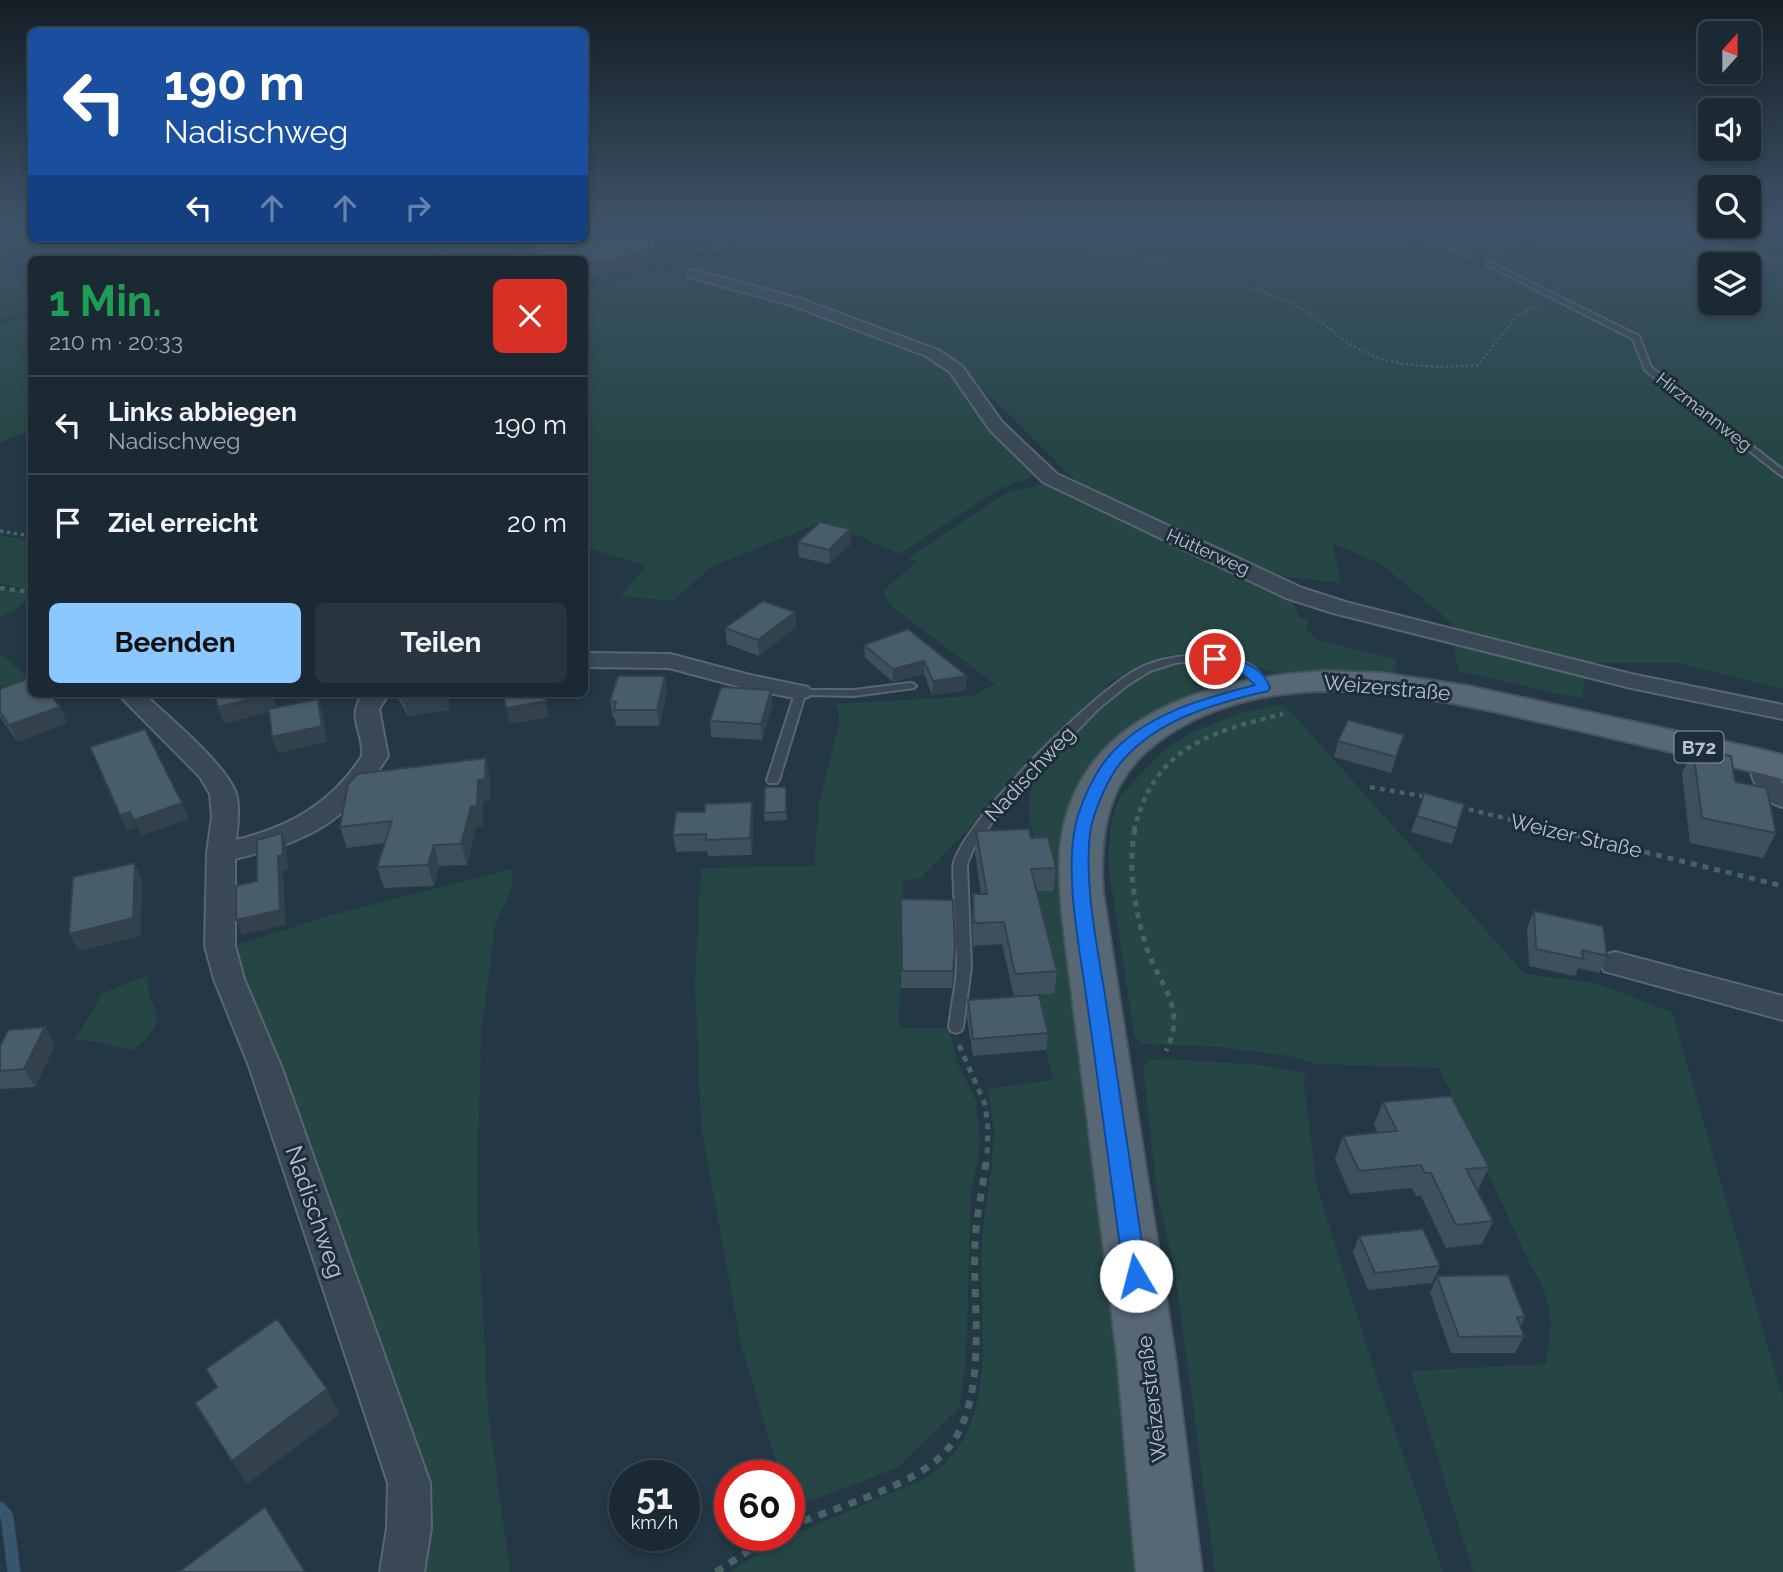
<!DOCTYPE html>
<html lang="de">
<meta charset="utf-8">
<style>
:root{--surface:#1b2934;--page:#283540;--text:#f1f3f6;--muted:#a0a6ac;--line:#39454f;--accent:#8ac8ff}
body{margin:0;font-family:Raleway,sans-serif;background:var(--page);color:var(--text);height:100vh;display:flex;flex-direction:column;font-size:26px;white-space:nowrap}
*{box-sizing:border-box;margin:0}
p{font-size:23px;color:var(--muted)}
.icon{flex:none;width:38px;height:38px;fill:none;stroke:currentColor;stroke-width:2;stroke-linecap:round;stroke-linejoin:round}
.map{position:relative;flex:1;overflow:hidden}
.details{position:absolute;left:28px;top:256px;width:560px;height:441px;display:flex;flex-direction:column;background:var(--surface);border-radius:10px;box-shadow:0 4px 10px #0003,0 0 0 2px var(--line)}
.details>*{flex:none}
.guide{position:absolute;left:28px;top:28px;width:560px;height:214px;border-radius:10px;box-shadow:0 4px 10px #0003,0 0 0 2px var(--line);background:#1a4fa0;color:#fff;overflow:hidden}
.needle{width:46px;rotate:21deg}
.fabs{position:absolute;left:1698px;top:21px;display:grid;gap:14px}
.fabs a{display:grid;place-items:center;width:63px;height:63px;border-radius:10px;background:var(--surface);box-shadow:0 4px 10px #0003,0 0 0 2px var(--line);font-size:35px}
.speed{position:absolute;left:609px;top:1460px;display:flex;gap:14px;font-size:35px;font-weight:700;text-align:center}
.speed>*{display:grid;place-content:center;width:91px;height:91px;border-radius:50%;background:var(--surface);box-shadow:0 4px 10px #0003,0 0 0 2px var(--line);line-height:1}
.speed small{font-size:18px;font-weight:400}
.speed .limit{border:10px solid #d22;background:#fff;color:#111}
.pin{position:absolute;display:grid;place-items:center;width:60px;height:60px;color:#fff;margin:-30px;border:4px solid #fff;border-radius:50%;box-shadow:0 2px 7px #0007}
.me{position:absolute;width:77px;margin:-38px;rotate:352deg;stroke-linejoin:round;filter:drop-shadow(0 0 5px #0008)}
.turn{display:flex;align-items:center;gap:24px;height:147px;padding:0 21px;font-size:32px}
.turn .icon{width:91px;height:91px;stroke-width:2.5}
.turn b{display:block;font-size:49px;line-height:60px}
.lanes{display:flex;align-items:center;height:66px;padding:0 21px;background:#0003;justify-content:center;gap:35px;direction:ltr}
.lanes .off{opacity:.35}
.round{display:grid;place-items:center;flex:none;width:74px;height:74px;border-radius:10px;background:var(--page)}
.overview{display:flex;align-items:center;justify-content:space-between;height:119px;padding:0 21px}
h1{font-size:42px;font-weight:700;line-height:52px;color:#1e9e55}
.action{display:flex;gap:14px;margin-top:auto;padding:14px 21px}
.action a{flex:1;height:80px;border-radius:10px;background:var(--accent);color:#111;font-size:28px;font-weight:700;line-height:80px;text-align:center}
.action a+a{background:var(--page);color:var(--text)}
ul{padding:0;list-style:none}
li{display:flex;align-items:center;gap:21px;height:98px;padding:0 21px;border-top:2px solid var(--line)}
li div{flex:1}
li b{display:block;font-size:26px}
li em{font-style:normal}
.map>svg:first-child{display:block}
.green{fill:#264645;fill-rule:evenodd}
.lines{fill:none;stroke-linecap:round;stroke-linejoin:round}
.stream-far1{stroke:#37556d;stroke-width:5}
.stream{stroke:#37556d;stroke-width:13}
.lane-casing{stroke:#576671;stroke-width:4}
.street-casing{stroke:#576671;stroke-width:4}
.primary-casing{stroke:#465460;stroke-width:4}
.path-far4{stroke:#476362;stroke-width:2.5;stroke-dasharray:2.5 2.5;stroke-linecap:butt}
.path-far3{stroke:#476362;stroke-width:3.5;stroke-dasharray:3.5 3.5;stroke-linecap:butt}
.path-far2{stroke:#476362;stroke-width:4.5;stroke-dasharray:5 5;stroke-linecap:butt}
.path-far1{stroke:#476362;stroke-width:5;stroke-dasharray:6 6;stroke-linecap:butt}
.path{stroke:#476362;stroke-width:7;stroke-dasharray:8 8;stroke-linecap:butt}
.lane{fill:#394854;fill-rule:evenodd}
.street{fill:#394854;fill-rule:evenodd}
.primary{fill:#576774;fill-rule:evenodd}
.wall{fill:#3e505c}
.shaded-wall{fill:#32414b}
.building{fill:#485d6b;stroke:#32414b;stroke-width:2}
.route{fill:#1a73e8;stroke:#114b97;stroke-width:2}
.labels{text-anchor:middle;stroke-width:6;stroke-linejoin:round;paint-order:stroke}
.far-street-label{font-size:18px;fill:#b6c3ce;stroke:#1e2d39}
.shield{fill:#1e2d39;stroke:#8896a1;stroke-width:2}
.shield-label{font-size:19px;font-weight:bold;fill:#b6c3ce}
.street-label{font-size:21px;fill:#b6c3ce;stroke:#1e2d39}
.near-street-label{font-size:24px;fill:#b6c3ce;stroke:#1e2d39}
</style>
<div class="map">
<svg width="1783" height="1572" viewBox="0 0 1783 1572">
<rect width="100%" height="100%" fill="#243745"/>
<!-- green -->
<path class="green" d="M0,225H31L32,238L0,247Z
M634,225H706L690,235L634,238L631,236L636,228Z
M775,225H1421L1425,227L1406,235L1401,244L1421,257L1431,268L1456,271L1515,260L1536,239L1481,225H1783V689L1678,663H1588L1582,699L1458,671L1451,622L1381,564L1332,543L1341,583L1281,576L1299,617L1309,620L1305,628L1317,640L1396,659L1395,676C1356,672 1316,674 1277,672C1263,672 1250,662 1236,658C1185,644 1146,658 1104,687L1109,688L1065,728L920,879L903,880L899,1028H949L956,1060L976,1101L980,1145L971,1191L966,1361L959,1408L897,1468L792,1508L789,1502V1475H780L741,1344L701,1126L695,981L701,868L814,866L819,804L839,723V711L835,704L973,696L995,684L891,606L883,591L916,562L908,558L1006,493L1041,484L1087,492L1001,406L954,365L798,301L669,267L725,255L755,253L757,247ZM1710,264H1748V303H1710Z
M37,238H159L97,259H32L31,309L0,319V249Z
M406,238H583L536,243L477,259Z
M658,269L778,299L934,358L953,370L976,413L1040,474L999,489L900,554L824,521L711,567L673,601L620,596L646,566L585,547L584,290Z
M31,314V429L0,443V324Z
M0,535L31,541V589L0,584Z
M0,589L31,593V599L0,618Z
M0,653L29,679L0,686Z
M1189,661C1205,662 1232,661 1240,676L1236,681C1181,701 1127,719 1091,768L1143,1572H730L778,1541L922,1480C946,1465 963,1447 972,1420C991,1365 979,1301 982,1243C985,1192 1003,1140 987,1089L1053,1080L1033,996L1054,994L1029,892L1053,890C1041,854 1016,811 1037,774C1079,730 1124,667 1189,661Z
M1284,704L1525,974L1595,983L1672,1012L1783,1400V1572H1473L1411,1371L1546,1364C1551,1319 1556,1307 1531,1266L1439,1068L1317,1064L1289,1056L1221,1047L1144,1044L1140,1043L1134,1034L1108,862L1111,822L1120,796L1165,749L1194,731L1241,713Z
M512,869V887L495,925L481,1036L477,1197L488,1411L510,1572H416L284,1091L264,1024L241,971L234,946L324,917Z
M149,975C142,1012 179,1010 135,1049C114,1049 98,1039 75,1040L103,993Z
M1168,1059L1263,1065L1308,1074L1303,1079L1317,1187L1375,1373L1443,1572H1215L1175,1271L1157,1193L1143,1068L1149,1060Z"/>
<g class="lines">
<!-- stream-far1 -->
<path class="stream-far1" d="M1648,225L1783,262
M0,231L32,226"/>
<!-- stream -->
<path class="stream" d="M0,1508L7,1516L14,1572"/>
<defs>
<path id="lane" d="M1486,262H1490L1639,336L1651,367L1783,470V477L1645,370L1633,339L1486,264Z
M1193,655C1215,655 1243,655 1260,673C1263,677 1266,683 1269,688L1267,690H1259L1251,677L1240,668L1226,663L1193,661L1175,663L1150,671L1129,684L1098,709L1003,807L974,847L967,864L971,968L963,1027L961,1031L956,1033L951,1031L949,1027C951,1006 957,984 957,963C956,939 955,914 954,889C954,880 952,870 954,862C968,817 1094,693 1136,670C1154,660 1173,657 1193,655Z
M910,683L914,684L916,686L914,688L854,696L805,695L779,780L777,783H769L767,780L796,690H854Z"/>
<path id="street" d="M694,270L801,299L938,350L962,366L1002,422L1057,474L1302,588L1349,603L1631,674L1783,705V719L1631,688L1333,613L1286,598L1043,482L990,430L950,372L926,356L791,305L689,277V271Z
M584,653L670,654L750,675L808,687L812,692L808,697L800,699L748,689L669,668L584,667Z
M117,693H143C166,715 230,767 237,797C239,811 238,826 236,840C290,827 332,803 362,756C364,730 345,717 364,693H389L379,709L388,756C346,823 311,840 235,859V946L244,979L281,1066L430,1483L431,1528L424,1572H380L387,1528L388,1483L249,1066L214,979L205,946L207,853L212,817L210,794L200,777Z
M1762,754L1771,756C1777,766 1775,776 1783,784V807C1761,802 1752,782 1749,762L1753,756Z
M1615,952L1783,996V1020L1604,971L1600,963L1604,955Z"/>
<path id="primary" d="M1325,671L1382,673L1468,686L1754,748L1783,755V779C1715,762 1646,746 1577,730C1453,703 1304,660 1184,725C1114,763 1098,816 1103,892L1175,1355L1202,1572H1136L1117,1355L1062,915C1060,885 1057,854 1064,825C1091,708 1223,677 1325,671Z"/>
</defs>
<!-- lane casing -->
<use href="#lane" class="lane-casing"/>
<!-- street casing -->
<use href="#street" class="street-casing"/>
<!-- primary casing -->
<use href="#primary" class="primary-casing"/>
<!-- path-far4 -->
<path class="path-far4" d="M402,238L463,259
M0,248L35,238
M652,255C828,235 1021,220 1193,270C1226,280 1262,290 1293,304C1319,316 1339,340 1364,352C1398,368 1441,368 1478,365L1519,314L1540,306
M648,263L677,270"/>
<!-- path-far3 -->
<path class="path-far3" d="M0,531L32,536"/>
<!-- path-far2 -->
<path class="path-far2" d="M0,588L32,592
M1370,787L1428,797
M1459,807L1558,831
M1134,831C1153,748 1209,732 1283,714"/>
<!-- path-far1 -->
<path class="path-far1" d="M1135,829C1127,866 1135,911 1146,946C1159,987 1188,1006 1166,1051
M1551,829L1783,886
M959,1045L985,1104L988,1129L987,1156"/>
<!-- path -->
<path class="path" d="M789,1527C832,1508 916,1486 946,1451C990,1400 972,1306 975,1244C976,1214 984,1184 987,1154
M716,1572L773,1535"/>
<!-- lane -->
<use href="#lane" class="lane"/>
<!-- street -->
<use href="#street" class="street"/>
<!-- primary -->
<use href="#primary" class="primary"/>
</g>
<!-- wall -->
<path class="wall" d="M1416,225H1489L1523,239L1520,250L1466,258L1414,234Z
M531,245L569,248H655L657,262L596,279L584,273V259H533Z
M798,542L851,544L829,564L799,557Z
M795,612L796,627L759,656L727,644L725,628Z
M908,629L966,690L932,695L924,674L893,682L865,658L864,645Z
M665,676L667,692L659,726H616L615,718H613L610,701Z
M0,689L60,707L67,723L18,742L0,717Z
M771,690L772,706L762,740L711,737L710,721Z
M395,693H449V710L408,716Z
M1404,735L1391,773L1334,757L1338,741Z
M1693,748L1735,782L1776,833L1763,858L1690,843L1682,773Z
M486,758L490,778V800L483,801V826L476,827L467,865L439,866L434,886L384,888L377,867L385,843L347,848L340,827Z
M786,787L787,820L765,821L764,813Z
M1417,816L1457,828L1452,844L1411,832Z
M753,819L752,855L708,856L707,851L676,852L673,835Z
M976,831L1031,838L1056,868L1053,891H1036L1057,971L1054,994L1039,995L1048,1033L1046,1050L973,1056L967,1018L968,1000L1014,997L1002,944L973,946L972,917L973,894H981L975,853Z
M901,899L954,963L952,988H901Z
M1534,911L1607,956L1599,973L1578,968L1575,976L1529,966L1527,928Z
M45,1027L55,1045L35,1087L0,1089V1046Z
M1383,1102L1489,1167L1478,1190L1477,1191L1493,1221L1482,1244L1446,1248L1421,1196H1416L1412,1188L1350,1194L1335,1159L1343,1136L1378,1133L1374,1125Z
M1359,1236L1440,1266L1432,1283L1368,1290L1353,1253Z
M1437,1276L1525,1317L1520,1327L1524,1336L1515,1353H1451L1430,1293Z"/>
<!-- shaded-wall -->
<path class="shaded-wall" d="M1523,239L1520,250L1466,258L1469,247Z
M655,248L657,262L596,279L594,263Z
M850,529L851,544L829,564V550Z
M795,612L796,627L759,656L758,640Z
M924,661V674L893,682V669Z
M665,676L667,692L659,726L657,710Z
M967,676L966,690L932,695L933,681Z
M771,690L772,706L762,740L761,724Z
M272,693L277,710L224,724L218,707Z
M445,693H449V710L408,716L404,701Z
M318,699L323,715L327,742L278,753L272,737Z
M546,701L549,718L509,724L506,708Z
M60,707L67,723L18,742L9,725Z
M1404,735L1399,751L1391,773L1396,757Z
M486,758L490,778V800L483,801V826L476,827L467,865L461,844L478,780Z
M752,802L753,819L752,855L750,838Z
M182,803L189,819L141,836L134,820Z
M130,812L137,828L127,831L120,815Z
M282,833L287,848L288,870L283,871L286,925L242,935L236,920L278,856Z
M434,845L439,866L434,886L428,865Z
M135,863L142,880L141,936L78,951L69,934Z
M45,1027L55,1045L35,1087L24,1069Z
M327,1389L340,1414L247,1484L232,1461Z"/>
<!-- building -->
<path class="building" d="M1421,225H1489L1523,239L1469,247Z
M650,229L655,248L594,263L575,255L578,258L575,259H548L531,245L561,240L569,248Z
M820,522L850,529L829,550L798,542Z
M763,601L795,612L758,640L725,628Z
M908,629L967,676L933,681L924,661L893,669L864,645Z
M618,676H665L657,710H614L616,702L610,701Z
M32,677V693H49L60,707L9,725L0,712V689Z
M721,687L771,690L761,724L710,721Z
M214,693H271L272,694L218,707Z
M400,693H445L446,695L404,701Z
M503,693H544L546,701L506,708Z
M318,699L322,726L272,737L269,709Z
M1348,720L1404,735L1396,757L1338,741Z
M145,729L182,803L134,820L130,812L120,815L90,747Z
M1693,748L1731,756L1735,782L1767,788L1776,833L1702,818Z
M486,758L485,779L478,780L477,806L471,807L461,844L434,845L428,865L377,867L392,821L340,827L348,784L357,774Z
M765,787H786V812L764,813Z
M1424,793L1464,804L1457,828L1417,816Z
M752,802L750,838L706,840V834L673,835L676,812H705V804Z
M1029,829L1031,838L1048,837L1056,868L1031,869L1057,971L1015,974L1004,922L974,923L973,894H987L976,831Z
M282,833L283,855L278,856L280,910L236,920V886L257,881V840Z
M135,863L133,918L69,934L73,877Z
M901,899L953,900L955,946L953,971H902Z
M1534,911L1603,926L1607,956L1582,950L1583,959L1536,949Z
M1039,995L1048,1033L973,1039L968,1000Z
M45,1027L24,1069L0,1071V1046L8,1030Z
M1451,1096L1489,1167L1466,1169L1493,1221L1456,1225L1431,1173H1425L1421,1165L1359,1171L1343,1136L1397,1131L1383,1102Z
M1423,1229L1440,1266L1375,1273L1359,1236Z
M1508,1275L1525,1317H1517L1524,1336L1459,1337L1437,1276Z
M277,1319L327,1389L232,1461L195,1403L217,1387L206,1369Z
M265,1507L305,1572H179Z"/>
<!-- sky -->
<linearGradient id="sky" x2="0" y2="1"><stop stop-color="#141e26"/><stop offset="0.51" stop-color="#3f5368"/><stop offset="1" stop-color="#3f5368" stop-opacity="0"/></linearGradient>
<rect width="1783" height="445" fill="url(#sky)"/>
<!-- route -->
<path class="route" d="M1215,654C1236,660 1263,664 1270,688L1268,691C1216,703 1158,719 1122,761C1108,777 1093,813 1090,833C1084,887 1098,950 1106,1002C1120,1094 1134,1185 1147,1276L1144,1283L1136,1286L1128,1283L1124,1276C1112,1184 1100,1093 1087,1002C1080,951 1066,883 1074,833C1077,810 1094,773 1109,756C1145,714 1204,698 1255,685L1238,669L1210,662V656Z"/>
<g class="labels">
<!-- far-street labels -->
<g class="far-street-label">
<text transform="translate(1704 412) rotate(38)" y="6">Hirzmannweg</text>
<text transform="translate(1208 552) rotate(24)" y="6">Hütterweg</text>
</g>
<!-- shield labels -->
<rect class="shield" x="1674.5" y="731.5" width="49" height="31" rx="5"/>
<g class="shield-label">
<text x="1699" y="754">B72</text>
</g>
<!-- street labels -->
<g class="street-label">
<text transform="translate(1387 688) rotate(5)" y="7">Weizerstraße</text>
<text transform="translate(1030 774) rotate(-47)" y="7">Nadischweg</text>
<text transform="translate(1576 836) rotate(13)" y="7">Weizer Straße</text>
<text transform="translate(1152 1399) rotate(-97)" y="7">Weizerstraße</text>
</g>
<!-- near-street labels -->
<g class="near-street-label">
<text transform="translate(315 1212) rotate(71)" y="8">Nadischweg</text>
</g>
</g>
</svg>
<div class="fabs">
<a><svg class="needle" viewBox="-14 -14 28 28"><path d="M0-13l5 13h-10z" fill="#e53935"/><path d="M0 13l5-13h-10z" fill="#a0a6ac"/></svg></a>
<a><svg class="icon" aria-label="sound" viewBox="0 0 24 24"><path d="M4 9h4l5-4v14l-5-4H4zM17 9q2 3 0 6"/></svg></a>
<a><svg class="icon" aria-label="search" viewBox="0 0 24 24"><circle cx="10" cy="10" r="6"/><path d="M15 15l6 6"/></svg></a>
<a><svg class="icon" aria-label="layers" viewBox="0 0 24 24"><path d="M12 4l9 5-9 5-9-5zM3 14l9 5 9-5"/></svg></a>
</div>
<div class="speed"><div>51<small>km/h</small></div><div class="limit">60</div></div>
<div class="pin" style="left:1215px;top:659px;background:#d93025"><svg class="icon" aria-label="arrive" viewBox="0 0 24 24"><path d="M6 21V4h12l-3 4 3 4H6"/></svg></div>
<svg class="me" style="left:1136px;top:1276px" viewBox="-20 -20 40 40"><circle r="19" fill="#fff"/><path d="M0-13L10 11 0 6-10 11z" fill="#1a73e8"/></svg>
<div class="guide">
<div class="turn"><svg class="icon" aria-label="left" viewBox="0 0 24 24"><path d="M17 20v-9H6M10 6l-5 5 5 5"/></svg><div><b>190 m</b>Nadischweg</div></div>
<div class="lanes"><svg class="icon" aria-label="left" viewBox="0 0 24 24"><path d="M17 20v-9H6M10 6l-5 5 5 5"/></svg><svg class="icon off" aria-label="ahead" viewBox="0 0 24 24"><path d="M12 20V5M6 11l6-6 6 6"/></svg><svg class="icon off" aria-label="ahead" viewBox="0 0 24 24"><path d="M12 20V5M6 11l6-6 6 6"/></svg><svg class="icon off" aria-label="right" viewBox="0 0 24 24"><path d="M7 20v-9h11M14 6l5 5-5 5"/></svg></div>
</div>
<section class="details">
<div class="overview"><div><h1>1 Min.</h1><p>210 m · 20:33</p></div><a class="round" style="background:#d93025;color:#fff"><svg class="icon" aria-label="close" viewBox="0 0 24 24"><path d="M6 6l12 12M18 6L6 18"/></svg></a></div>
<ul>
<li><svg class="icon" aria-label="left" viewBox="0 0 24 24"><path d="M17 20v-9H6M10 6l-5 5 5 5"/></svg><div><b>Links abbiegen</b><p>Nadischweg</p></div><em>190 m</em></li>
<li><svg class="icon" aria-label="arrive" viewBox="0 0 24 24"><path d="M6 21V4h12l-3 4 3 4H6"/></svg><div><b>Ziel erreicht</b></div><em>20 m</em></li>
</ul>
<div class="action"><a>Beenden</a><a>Teilen</a></div>
</section>
</div>
